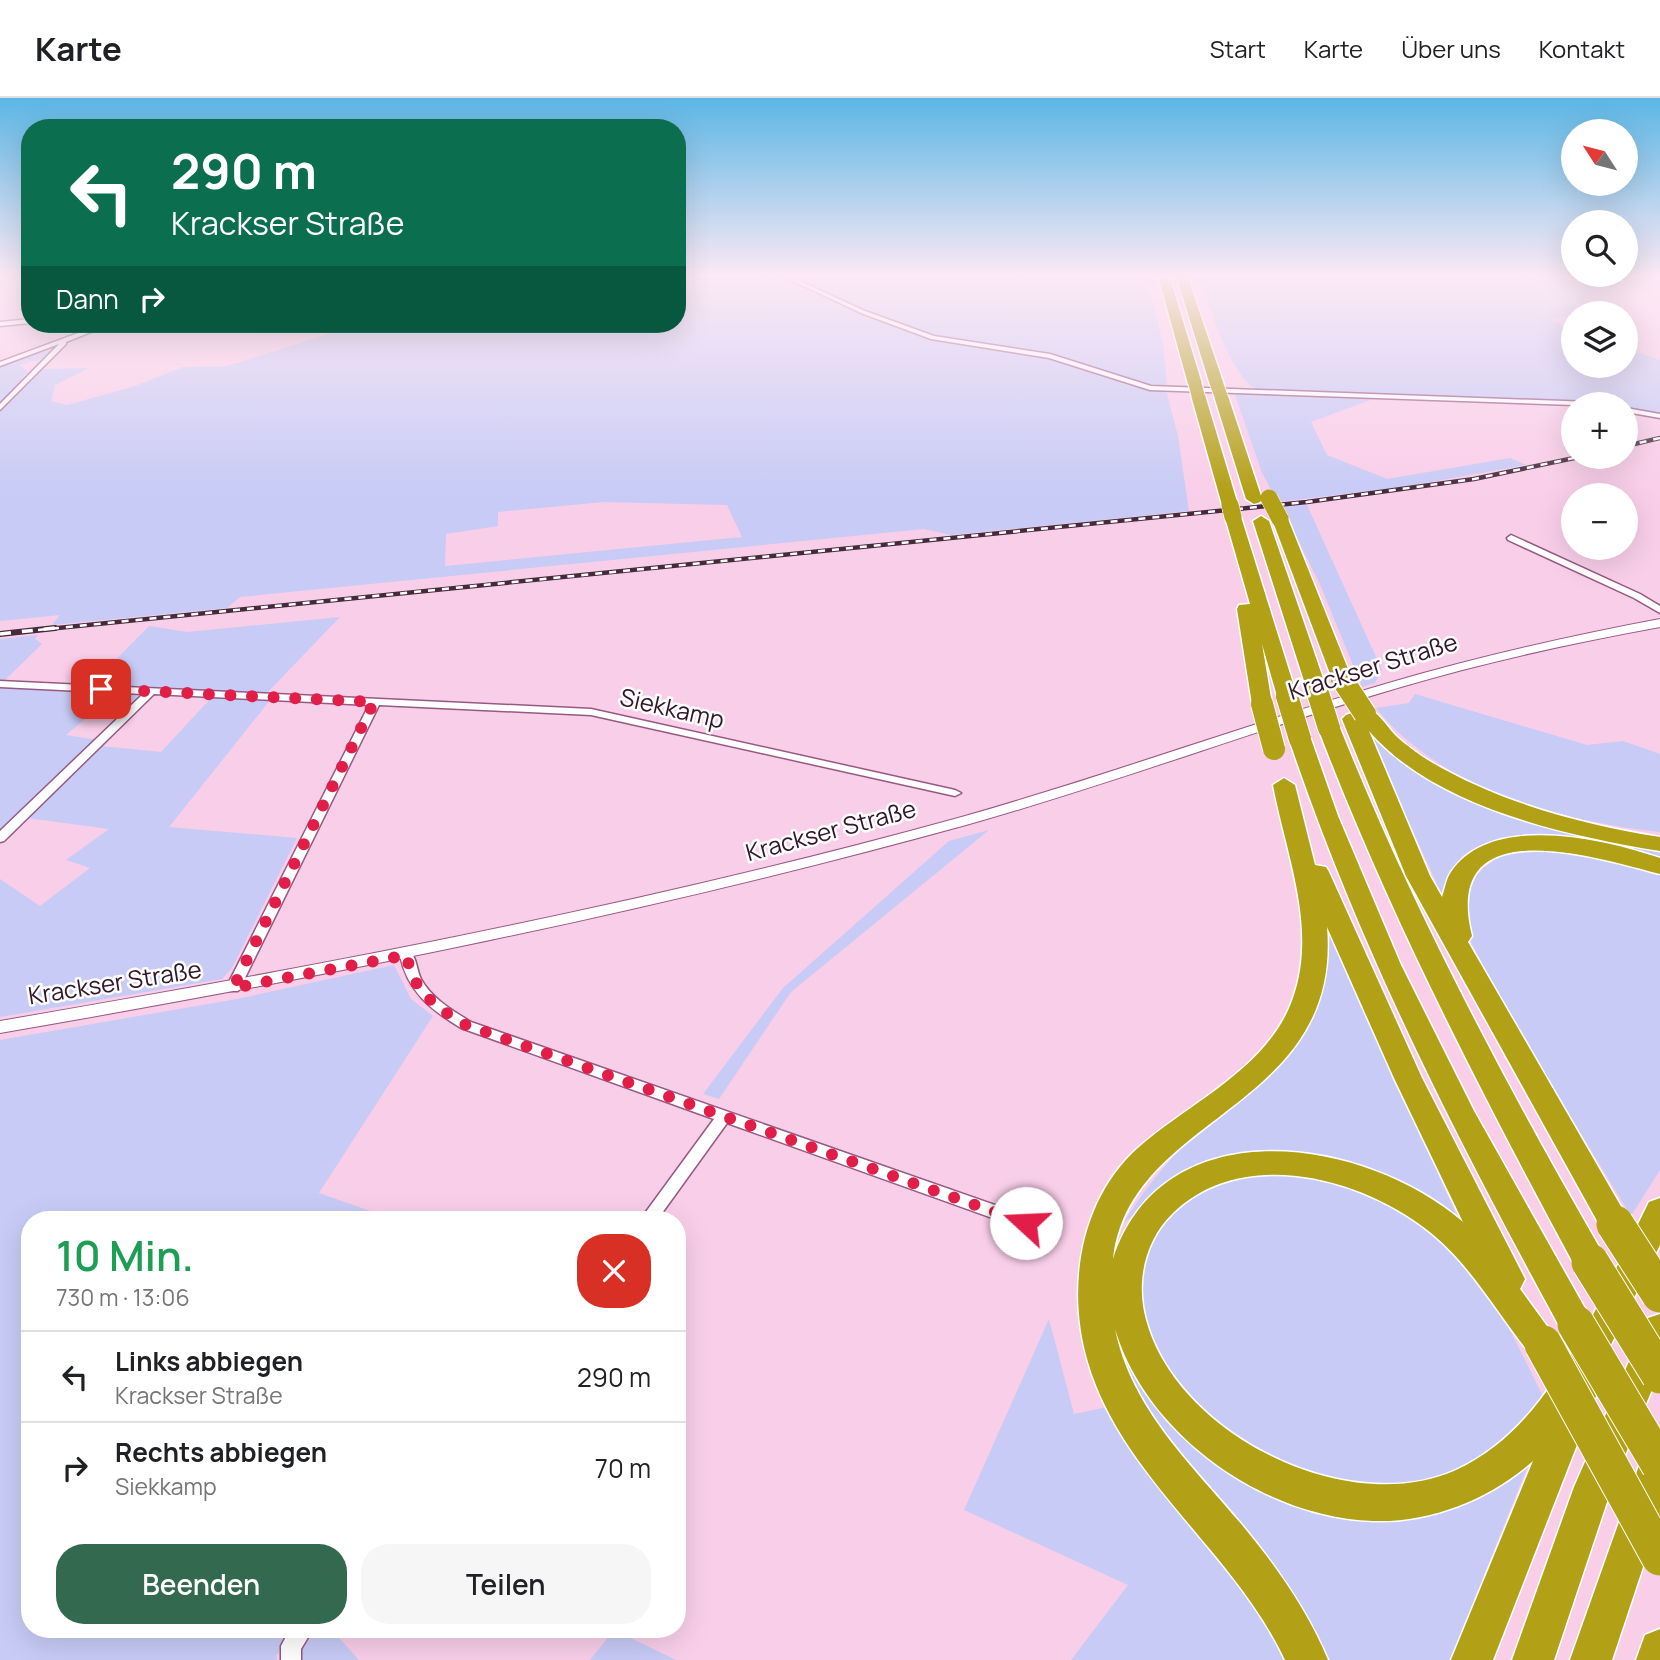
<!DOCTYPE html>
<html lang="de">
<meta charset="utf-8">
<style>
:root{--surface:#fff;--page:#f6f6f6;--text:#202124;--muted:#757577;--line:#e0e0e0;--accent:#33694f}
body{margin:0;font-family:Manrope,sans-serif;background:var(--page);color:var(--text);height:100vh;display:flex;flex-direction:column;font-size:26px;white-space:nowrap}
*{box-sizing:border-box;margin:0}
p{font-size:23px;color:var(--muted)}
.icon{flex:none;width:38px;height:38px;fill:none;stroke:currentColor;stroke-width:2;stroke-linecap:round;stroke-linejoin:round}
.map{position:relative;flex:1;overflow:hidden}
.details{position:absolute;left:21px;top:1113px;width:665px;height:427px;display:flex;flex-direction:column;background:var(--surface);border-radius:28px;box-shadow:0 7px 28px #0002}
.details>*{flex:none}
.guide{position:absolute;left:21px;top:21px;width:665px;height:214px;border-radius:28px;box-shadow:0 7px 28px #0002;background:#0b6e4f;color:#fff;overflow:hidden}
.needle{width:46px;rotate:306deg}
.controls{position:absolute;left:1561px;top:21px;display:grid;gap:14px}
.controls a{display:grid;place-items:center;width:77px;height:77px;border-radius:50%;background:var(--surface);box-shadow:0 7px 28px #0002;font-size:35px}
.pin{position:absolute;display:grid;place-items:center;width:60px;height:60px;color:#fff;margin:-30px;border-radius:14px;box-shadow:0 4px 10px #0006}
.me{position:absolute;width:77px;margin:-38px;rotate:290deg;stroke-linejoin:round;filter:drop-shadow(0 0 5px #0008)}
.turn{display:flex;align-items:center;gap:24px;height:147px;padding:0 35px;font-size:32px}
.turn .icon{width:91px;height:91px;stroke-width:2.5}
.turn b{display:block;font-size:49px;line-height:60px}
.then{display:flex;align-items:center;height:66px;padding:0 35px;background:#0003;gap:14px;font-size:26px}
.round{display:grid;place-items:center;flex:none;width:74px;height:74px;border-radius:28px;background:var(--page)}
.summary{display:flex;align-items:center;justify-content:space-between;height:119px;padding:0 35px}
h1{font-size:42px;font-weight:600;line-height:52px;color:#1e9e55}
.action{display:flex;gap:14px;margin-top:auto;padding:14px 35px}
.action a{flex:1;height:80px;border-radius:28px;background:var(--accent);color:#fff;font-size:28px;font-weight:600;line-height:80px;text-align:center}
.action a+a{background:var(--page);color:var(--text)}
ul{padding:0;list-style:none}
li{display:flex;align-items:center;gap:21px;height:91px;padding:0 35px;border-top:2px solid var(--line)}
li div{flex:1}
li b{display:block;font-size:26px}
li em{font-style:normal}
header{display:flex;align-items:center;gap:42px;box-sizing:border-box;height:98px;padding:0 35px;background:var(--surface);border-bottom:2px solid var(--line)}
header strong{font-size:33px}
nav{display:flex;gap:38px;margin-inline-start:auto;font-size:24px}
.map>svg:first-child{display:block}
.green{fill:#c7cbf6;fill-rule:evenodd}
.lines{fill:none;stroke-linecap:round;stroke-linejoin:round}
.minor-casing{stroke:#975982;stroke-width:3}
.tertiary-casing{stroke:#975982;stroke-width:2}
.motorway-casing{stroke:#fff;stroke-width:3}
.minor{fill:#fff;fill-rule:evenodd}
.tertiary{fill:#fff;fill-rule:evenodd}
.motorway{fill:#b2a016;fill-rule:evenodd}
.rail-far1-casing{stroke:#452a3c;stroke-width:4.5}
.rail-casing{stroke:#452a3c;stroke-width:6}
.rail-far1{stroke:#fefefe;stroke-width:2.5;stroke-dasharray:7;stroke-linecap:butt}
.rail{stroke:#fefefe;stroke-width:3.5;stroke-dasharray:11;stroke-linecap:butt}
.motorway-bridge-far4-casing{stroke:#fff;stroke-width:15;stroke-linecap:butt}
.motorway-bridge-far3-casing{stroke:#fff;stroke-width:18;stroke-linecap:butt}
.motorway-bridge-far2-casing{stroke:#fff;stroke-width:24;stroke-linecap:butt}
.motorway-bridge-far1-casing{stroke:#fff;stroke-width:31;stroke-linecap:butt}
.motorway-bridge-casing{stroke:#fff;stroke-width:39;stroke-linecap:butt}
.motorway-bridge-far4{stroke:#b2a016;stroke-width:13}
.motorway-bridge-far3{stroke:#b2a016;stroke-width:17}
.motorway-bridge-far2{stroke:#b2a016;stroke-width:22}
.motorway-bridge-far1{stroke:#b2a016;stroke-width:28}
.motorway-bridge{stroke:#b2a016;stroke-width:37}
.route{stroke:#e11d48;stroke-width:12;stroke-dasharray:0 21.6}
.labels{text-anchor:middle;stroke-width:5;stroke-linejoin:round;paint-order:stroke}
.street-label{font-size:24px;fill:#301627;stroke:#fefefe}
</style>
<header>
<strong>Karte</strong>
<nav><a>Start</a><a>Karte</a><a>Über uns</a><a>Kontakt</a></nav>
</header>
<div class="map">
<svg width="1660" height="1562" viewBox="0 0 1660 1562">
<rect width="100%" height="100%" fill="#f9cee9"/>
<!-- green -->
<path class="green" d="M677,177H779L861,215L932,241L1047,259L1132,288L1166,292L1178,338L1189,413L951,437L924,431L240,499L227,510L52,527L60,517L0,523V314L43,271L89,270L55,287L51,303L67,307L135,288L183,269L228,268L344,231L306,226H677ZM604,404L727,407L742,439L445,468L446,436L498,428V414Z
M787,177H1146L1163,245L1167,289L1139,286L1052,257L936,239L868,214Z
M1198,177H1660V179L1598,190L1582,203L1602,210L1550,222L1573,231V268H1626V250L1660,262V316L1626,310V306L1582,304L1256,291C1230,277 1209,206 1198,177Z
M53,251L45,260L19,267L28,274L0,306V268Z
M1234,294L1376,300L1311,324L1327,357L1387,381L1510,360L1526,367L1402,389L1278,404L1262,375Z
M1307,407L1382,572L1375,585L1362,589L1319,484L1281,409Z
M340,519L266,596L91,587L149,528L187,534Z
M38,537L35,541L42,546L5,582L0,583V541Z
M0,588L146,595L129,612L98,610L66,637L98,642L0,736Z
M1415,596L1587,647L1623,643L1660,656V734C1560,723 1441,691 1376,610L1409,605Z
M213,598L271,601L169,729L297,740L232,870L222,881L0,919V781L40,808L90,770L66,762L109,731L27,720L101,648L161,654Z
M1365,628L1380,643L1436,681L1660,751V762C1612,743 1482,714 1451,773C1447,781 1445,791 1443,799Z
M989,732L791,894L719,1001L703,996L783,890L949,743Z
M1558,748L1660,774V1072L1631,1118L1502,906L1469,840L1468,789L1482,771L1499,759L1523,751Z
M1330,837L1462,1129L1355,1068L1187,1075L1123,1125C1145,1091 1168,1061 1198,1034C1239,999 1282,976 1309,926C1324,898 1326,867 1330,837Z
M394,867L411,901L433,918L319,1095L396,1122H30V1531H296L276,1558L277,1562H0V942L237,901Z
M1274,1070C1301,1076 1333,1079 1358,1090C1399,1108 1442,1137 1471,1171C1500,1206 1522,1257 1543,1298C1518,1342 1475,1371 1426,1381C1357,1396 1288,1377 1230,1338C1150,1283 1094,1155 1197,1091C1215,1081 1253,1075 1274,1070Z
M1114,1197L1195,1343L1418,1414L1469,1406L1528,1367L1450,1562H1330L1270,1465L1163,1340L1118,1270L1107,1224Z
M1049,1221L1074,1316L1112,1308L1264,1511L1289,1562H1071L1128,1487L964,1412Z
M310,1531H331L359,1562H298L300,1550Z
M614,1532L676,1562H590Z"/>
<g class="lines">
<defs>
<path id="minor" d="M780,177H787L865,213L934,238L1050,256L1151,288L1591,304L1595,306L1573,307L1150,292L1049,260L931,241L861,215Z
M30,221V225L0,228V224Z
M64,226L96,228L111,226L66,244V246L0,312V306L59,246L0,268V264L89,231Z
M1626,310L1660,316V320L1626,314Z
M1511,437L1640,496L1660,508V515L1634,500L1508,442L1507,440Z
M0,583L591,611L955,692L961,695L955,698L591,617L379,607L240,890L238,893H228L226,890L369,607L154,596L4,743L0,744V733L143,596L0,589Z
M407,853C417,856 416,871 421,881C431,900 453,913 471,924L1032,1120L1034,1125L1032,1130L1026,1132L727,1025L657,1122H640L714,1021L461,930C431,912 407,893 400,857Z
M290,1531H313L301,1551V1562H281V1548Z"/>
<path id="tertiary" d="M1660,521V529C1572,545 1486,564 1401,589C1255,632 1112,686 966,727C648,815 325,879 0,935V923C322,868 643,807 958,720C1104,679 1247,626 1392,584C1481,558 1570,538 1660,521Z"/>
<path id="motorway" d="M1158,177H1169L1202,286L1200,289L1188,286Z
M1176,177H1187L1224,287L1222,290L1210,287Z
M1198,293L1205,297L1238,407L1236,410H1224L1222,407L1191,297Z
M1221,294L1228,298L1262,401L1260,404L1254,406L1246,401L1214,298Z
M1233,414L1241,419L1297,598L1287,604L1277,598L1262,546L1272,606L1262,612L1252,606L1237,511L1239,507L1250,506L1225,419Z
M1280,416L1288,421L1352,581L1349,585H1335L1332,581L1272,421Z
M1261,418L1269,423L1326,589L1323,593L1316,595L1306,589L1253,423Z
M1365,610C1379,613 1386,628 1396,638C1406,647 1419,657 1431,664C1501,705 1580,726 1660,739V753C1564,737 1435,709 1369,633L1430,778L1442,799C1445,791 1446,781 1451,774C1491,714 1604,741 1660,760V776C1594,759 1440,710 1472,838L1468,844L1623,1112L1628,1121L1623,1130L1612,1134L1601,1130L1406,778L1342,621L1346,617Z
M1329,624L1340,630C1413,812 1504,984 1602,1154L1606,1164L1602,1174L1590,1178L1578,1174C1482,996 1390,819 1318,630Z
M1300,635L1311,641L1338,718L1401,867L1474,1013L1591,1221L1649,1104L1660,1100V1147L1591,1287L1596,1298L1493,1562H1451L1533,1363C1490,1401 1431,1425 1373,1423C1263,1419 1147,1337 1115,1231C1131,1311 1191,1366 1242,1427C1276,1468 1307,1512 1328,1562H1285C1235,1454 1122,1380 1088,1264C1066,1190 1080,1101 1139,1049C1192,1003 1269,970 1293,900C1318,830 1286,756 1273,687L1284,680L1295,687L1315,767L1326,769L1329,774L1422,980L1525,1181L1520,1191L1560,1246L1555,1257L1543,1261L1531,1257C1496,1214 1468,1161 1422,1128C1353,1077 1240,1050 1173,1115C1148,1139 1138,1174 1143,1208C1163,1330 1344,1423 1456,1372C1515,1345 1550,1293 1581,1239L1576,1241L1564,1237C1458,1043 1359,850 1289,641ZM1327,829L1394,980L1463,1124C1365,1039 1163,1008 1113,1161C1129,1015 1342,1013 1327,829Z
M1660,1216V1272L1612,1389L1554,1562H1512L1574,1389L1648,1220Z
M1660,1344V1418L1612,1562H1570L1641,1362L1647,1349Z
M1660,1531V1562H1636L1645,1537Z"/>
</defs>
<!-- minor casing -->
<use href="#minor" class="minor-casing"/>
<!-- tertiary casing -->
<use href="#tertiary" class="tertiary-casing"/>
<!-- motorway casing -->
<use href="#motorway" class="motorway-casing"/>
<!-- minor -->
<use href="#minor" class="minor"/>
<!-- tertiary -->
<use href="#tertiary" class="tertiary"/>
<!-- motorway -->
<use href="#motorway" class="motorway"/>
<defs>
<path id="rail-far1" d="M1626,348L1660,340
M38,532L1307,404L1474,381L1579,359"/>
<path id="rail" d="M0,536L55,530"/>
</defs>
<!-- rail-far1 casing -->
<use href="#rail-far1" class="rail-far1-casing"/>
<!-- rail casing -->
<use href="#rail" class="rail-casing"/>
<!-- rail-far1 -->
<use href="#rail-far1" class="rail-far1"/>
<!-- rail -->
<use href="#rail" class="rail"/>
<defs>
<path id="motorway-bridge-far4" d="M1195,286L1198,297
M1217,287L1221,298"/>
<path id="motorway-bridge-far3" d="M1269,400L1280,421
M1230,407L1233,419"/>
<path id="motorway-bridge-far2" d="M1342,581L1365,616
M1316,589L1329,630
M1287,598L1300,641
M1262,606L1274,651"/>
<path id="motorway-bridge-far1" d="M1612,1121L1616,1128"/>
<path id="motorway-bridge" d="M1615,1126L1660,1196
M1590,1164L1660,1277
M1576,1226L1660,1367
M1543,1246L1660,1459"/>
</defs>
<!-- motorway-bridge-far4 casing -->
<use href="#motorway-bridge-far4" class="motorway-bridge-far4-casing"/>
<!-- motorway-bridge-far3 casing -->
<use href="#motorway-bridge-far3" class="motorway-bridge-far3-casing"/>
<!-- motorway-bridge-far2 casing -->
<use href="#motorway-bridge-far2" class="motorway-bridge-far2-casing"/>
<!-- motorway-bridge-far1 casing -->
<use href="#motorway-bridge-far1" class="motorway-bridge-far1-casing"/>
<!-- motorway-bridge casing -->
<use href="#motorway-bridge" class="motorway-bridge-casing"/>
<!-- motorway-bridge-far4 -->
<use href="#motorway-bridge-far4" class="motorway-bridge-far4"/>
<!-- motorway-bridge-far3 -->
<use href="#motorway-bridge-far3" class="motorway-bridge-far3"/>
<!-- motorway-bridge-far2 -->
<use href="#motorway-bridge-far2" class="motorway-bridge-far2"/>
<!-- motorway-bridge-far1 -->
<use href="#motorway-bridge-far1" class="motorway-bridge-far1"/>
<!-- motorway-bridge -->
<use href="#motorway-bridge" class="motorway-bridge"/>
</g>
<!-- sky -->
<linearGradient id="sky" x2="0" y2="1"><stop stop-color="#5bb6e5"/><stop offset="0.45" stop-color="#fce9f5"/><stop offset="1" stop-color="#fce9f5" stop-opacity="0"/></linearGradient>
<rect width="1660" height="395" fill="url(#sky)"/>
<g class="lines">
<!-- route -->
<path class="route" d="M101,591L374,604L233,890L407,857C411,892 437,910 466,927L1026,1125"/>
</g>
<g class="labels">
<!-- street labels -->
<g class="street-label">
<text transform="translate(1373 569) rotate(-17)" y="8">Krackser Straße</text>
<text transform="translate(672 611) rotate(13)" y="8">Siekkamp</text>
<text transform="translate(831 733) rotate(-15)" y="8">Krackser Straße</text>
<text transform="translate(115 885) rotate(-9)" y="8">Krackser Straße</text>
</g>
</g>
</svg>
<div class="controls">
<a><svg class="needle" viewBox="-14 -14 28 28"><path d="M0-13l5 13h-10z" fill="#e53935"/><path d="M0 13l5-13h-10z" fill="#757577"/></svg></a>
<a><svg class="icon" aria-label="search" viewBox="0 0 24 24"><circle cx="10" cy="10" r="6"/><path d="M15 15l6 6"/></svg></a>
<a><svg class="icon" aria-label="layers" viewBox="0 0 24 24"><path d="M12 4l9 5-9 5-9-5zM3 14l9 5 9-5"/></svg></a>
<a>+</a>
<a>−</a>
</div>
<div class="pin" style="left:101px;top:591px;background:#d93025"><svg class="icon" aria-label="arrive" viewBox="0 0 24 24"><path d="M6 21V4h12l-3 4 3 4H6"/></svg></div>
<svg class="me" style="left:1026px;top:1125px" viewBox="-20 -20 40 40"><circle r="19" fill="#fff"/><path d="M0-13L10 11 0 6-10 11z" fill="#e11d48"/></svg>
<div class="guide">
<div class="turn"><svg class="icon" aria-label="left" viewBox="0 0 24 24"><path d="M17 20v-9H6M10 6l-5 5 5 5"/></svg><div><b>290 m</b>Krackser Straße</div></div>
<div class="then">Dann<svg class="icon" aria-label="right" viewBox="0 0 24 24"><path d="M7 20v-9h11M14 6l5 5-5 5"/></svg></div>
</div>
<section class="details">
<div class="summary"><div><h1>10 Min.</h1><p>730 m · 13:06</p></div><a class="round" style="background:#d93025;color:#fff"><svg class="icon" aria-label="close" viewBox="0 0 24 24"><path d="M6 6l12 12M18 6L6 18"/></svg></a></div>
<ul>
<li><svg class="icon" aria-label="left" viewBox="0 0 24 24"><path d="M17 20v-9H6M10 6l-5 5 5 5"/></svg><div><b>Links abbiegen</b><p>Krackser Straße</p></div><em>290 m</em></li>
<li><svg class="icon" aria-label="right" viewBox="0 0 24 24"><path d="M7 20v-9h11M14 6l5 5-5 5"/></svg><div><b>Rechts abbiegen</b><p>Siekkamp</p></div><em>70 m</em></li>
</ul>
<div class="action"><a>Beenden</a><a>Teilen</a></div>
</section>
</div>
